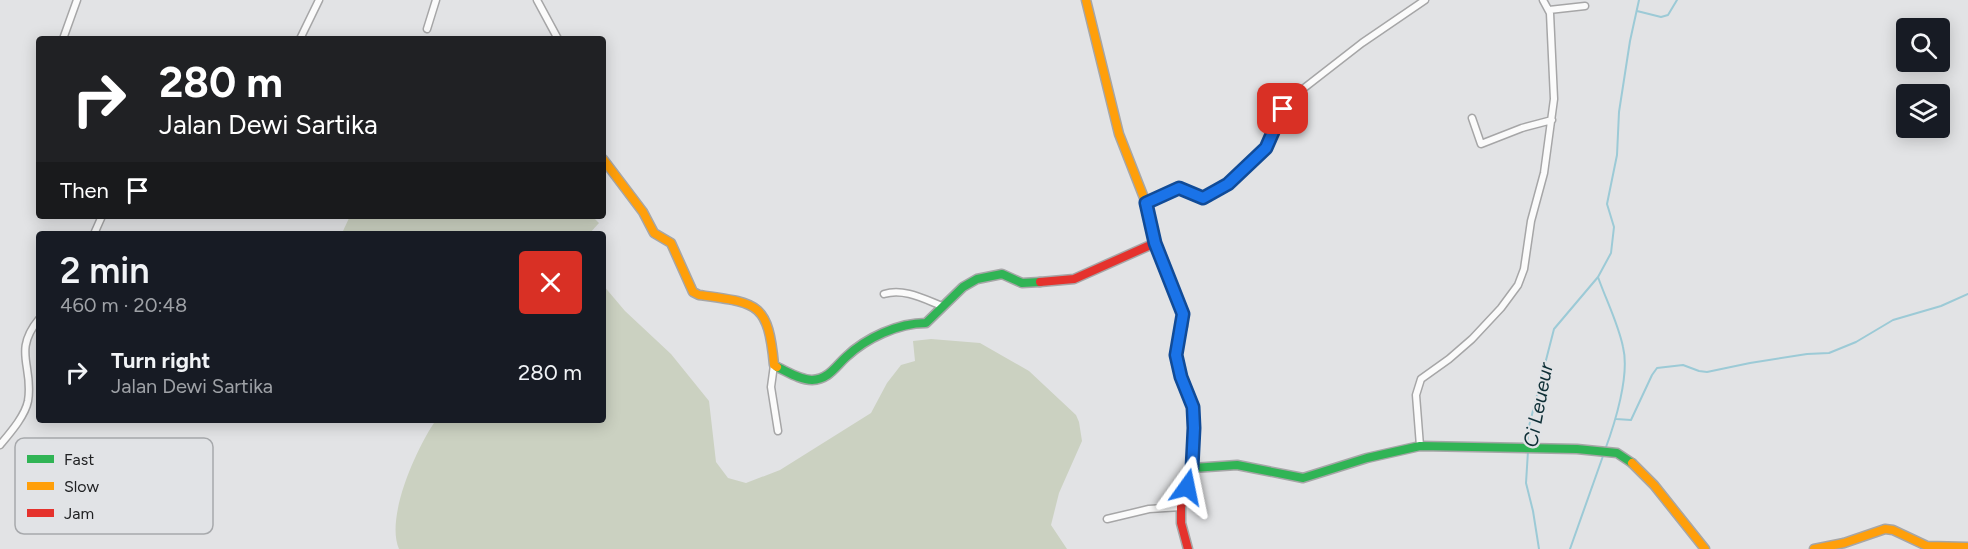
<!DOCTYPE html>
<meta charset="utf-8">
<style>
:root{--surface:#171b24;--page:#242831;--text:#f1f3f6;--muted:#9ea1a6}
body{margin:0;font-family:Figtree,sans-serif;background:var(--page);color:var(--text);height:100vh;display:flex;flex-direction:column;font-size:22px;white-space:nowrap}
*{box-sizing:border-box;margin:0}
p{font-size:20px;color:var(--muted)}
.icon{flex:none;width:33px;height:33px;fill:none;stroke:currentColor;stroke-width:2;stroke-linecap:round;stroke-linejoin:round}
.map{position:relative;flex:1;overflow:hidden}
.panel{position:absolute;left:36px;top:231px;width:570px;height:192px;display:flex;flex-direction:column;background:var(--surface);border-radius:6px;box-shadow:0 3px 15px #0003}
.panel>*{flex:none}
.top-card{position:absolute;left:36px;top:36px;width:570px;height:183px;border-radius:6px;box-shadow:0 3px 15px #0003;background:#202124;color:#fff;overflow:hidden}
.tools{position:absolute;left:1896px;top:18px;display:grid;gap:12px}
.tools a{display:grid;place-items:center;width:54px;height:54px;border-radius:6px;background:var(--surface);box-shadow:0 3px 15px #0003;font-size:30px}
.pin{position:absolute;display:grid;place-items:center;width:51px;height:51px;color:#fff;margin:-26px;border-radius:12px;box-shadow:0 3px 9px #0006}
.me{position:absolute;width:66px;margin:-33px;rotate:12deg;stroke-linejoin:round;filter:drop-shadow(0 0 4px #0008)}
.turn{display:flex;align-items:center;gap:21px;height:126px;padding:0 24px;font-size:27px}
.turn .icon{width:78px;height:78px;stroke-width:2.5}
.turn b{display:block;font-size:42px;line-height:51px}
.then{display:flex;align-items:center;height:57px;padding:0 24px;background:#0003;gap:12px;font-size:22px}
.round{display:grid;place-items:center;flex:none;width:63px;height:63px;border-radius:6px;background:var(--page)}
.overview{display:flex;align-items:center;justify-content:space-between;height:102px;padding:0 24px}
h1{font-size:36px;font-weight:600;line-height:45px}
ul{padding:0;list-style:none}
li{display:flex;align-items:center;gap:18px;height:78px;padding:0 24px}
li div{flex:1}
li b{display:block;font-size:22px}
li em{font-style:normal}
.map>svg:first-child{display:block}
.green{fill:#cbd1c1}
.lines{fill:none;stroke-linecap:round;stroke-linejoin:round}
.stream{stroke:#9ccad6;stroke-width:2}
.street-casing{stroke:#a6a6a7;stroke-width:9}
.fast-casing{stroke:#a6a6a7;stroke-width:11}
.slow-casing{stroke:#a6a6a7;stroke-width:11}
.jam-casing{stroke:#a6a6a7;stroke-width:11}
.street{stroke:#fbfbfb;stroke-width:6}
.fast{stroke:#30b455;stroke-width:8}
.slow{stroke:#ff9f0a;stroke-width:8}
.jam{stroke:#e5322d;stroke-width:8}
.route-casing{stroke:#114b97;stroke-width:15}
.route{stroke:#1a73e8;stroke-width:10}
.labels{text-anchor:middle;stroke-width:4.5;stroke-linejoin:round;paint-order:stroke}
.water-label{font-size:20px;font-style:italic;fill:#0d2e35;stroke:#e1e3e6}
.key{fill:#e1e3e6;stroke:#a7a9ac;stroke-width:1.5}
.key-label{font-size:16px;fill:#202123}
</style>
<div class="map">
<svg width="1968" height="549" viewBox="0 0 1968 549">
<rect width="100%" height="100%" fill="#e2e3e5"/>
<!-- green -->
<path class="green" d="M350,216H592L599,223L589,234H345L343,231Z
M603,285L625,311L671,354L709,401L716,462L728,478L746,483L780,470L871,413L887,383L901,365L915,361L913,341L931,339L980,343L1029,371L1076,415L1079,422L1082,441L1059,493L1051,525L1067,549H399C385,517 417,447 436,420H603Z"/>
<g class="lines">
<!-- stream -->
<path class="stream" d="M1637,11L1661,17L1668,15L1677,0
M1598,277C1606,300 1618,323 1623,347C1630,375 1615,423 1605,450
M1616,419L1631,420L1652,375L1657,368L1683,365L1699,371L1707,372L1750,363L1807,354L1829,353L1856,342L1893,320L1941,306L1968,294
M1528,446V430L1554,329L1598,277L1611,253L1614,227L1607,204L1617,155L1619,112L1630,41L1639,0
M1528,451L1526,483L1533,511L1539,549
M1570,549L1603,456"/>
<defs>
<path id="street" d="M537,0L558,39
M1549,10L1585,6
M427,29L436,0
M63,39L77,0
M300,39L319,0
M1472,118L1481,144L1522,128L1552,120
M1146,203L1179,188C1186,191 1196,199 1204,198C1217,196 1261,156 1268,144C1277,130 1280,113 1290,99L1362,43L1425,0
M94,234L102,216
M884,294C904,288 924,299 942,306
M774,365L771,387L778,431
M0,445C10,433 25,416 28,401C34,366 12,352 39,319
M1420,446L1416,395L1421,379L1449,359L1472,339L1501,308L1518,285L1524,269L1531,221L1544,173L1554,99L1550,13L1543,0
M1107,519L1149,509L1181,507"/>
<path id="fast" d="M777,367C788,372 800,380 812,380C829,379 835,367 846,357C866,338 898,323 926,323L963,287L977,279L1002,274L1022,283L1040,282
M1193,468L1237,465L1303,478L1367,458L1420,446L1577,449L1617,453L1632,463"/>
<path id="slow" d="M1086,0L1119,134L1146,203L1155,243L1172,286
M603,159L643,212L654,233L671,243L693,292L699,295C758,303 768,302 774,365L777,367
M1632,463L1654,485L1705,549
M1814,549L1844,543L1885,529L1893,530L1927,546L1968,547"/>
<path id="jam" d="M1040,282L1074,279L1155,243
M1172,286L1183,314V326L1176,348L1177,363L1193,407V468L1181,507V523L1188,549"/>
</defs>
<!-- street casing -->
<use href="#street" class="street-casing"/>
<!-- fast casing -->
<use href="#fast" class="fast-casing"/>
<!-- slow casing -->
<use href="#slow" class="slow-casing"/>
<!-- jam casing -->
<use href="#jam" class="jam-casing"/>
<!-- street -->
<use href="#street" class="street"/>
<!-- fast -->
<use href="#fast" class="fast"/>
<!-- slow -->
<use href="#slow" class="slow"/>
<!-- jam -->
<use href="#jam" class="jam"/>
</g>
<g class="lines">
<defs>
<path id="route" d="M1187,487L1192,468L1194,428L1193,407L1181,377L1176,355L1183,314L1155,243L1146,203L1179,188L1203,198L1228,184L1266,148L1283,109"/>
</defs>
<!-- route casing -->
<use href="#route" class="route-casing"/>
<!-- route -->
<use href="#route" class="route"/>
</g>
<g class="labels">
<!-- water labels -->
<g class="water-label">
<text transform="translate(1538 405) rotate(-79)" y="7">Ci Leueur</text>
</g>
</g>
<!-- legend -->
<rect x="15" y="438" width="198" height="96" rx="9" class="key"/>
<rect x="27" y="455" width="27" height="8" fill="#30b455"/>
<rect x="27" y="482" width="27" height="8" fill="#ff9f0a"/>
<rect x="27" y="509" width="27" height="8" fill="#e5322d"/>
<g class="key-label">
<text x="64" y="465">Fast</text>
<text x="64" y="492">Slow</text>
<text x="64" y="519">Jam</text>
</g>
</svg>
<div class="tools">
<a><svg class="icon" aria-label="search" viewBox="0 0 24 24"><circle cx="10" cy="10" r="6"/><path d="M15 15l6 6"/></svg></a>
<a><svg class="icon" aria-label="layers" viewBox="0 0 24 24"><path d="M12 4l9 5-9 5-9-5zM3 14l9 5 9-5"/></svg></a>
</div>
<div class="pin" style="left:1283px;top:109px;background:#d93025"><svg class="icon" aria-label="arrive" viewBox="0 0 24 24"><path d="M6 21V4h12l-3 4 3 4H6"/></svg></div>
<svg class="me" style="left:1187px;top:487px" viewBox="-20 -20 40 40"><path d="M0-17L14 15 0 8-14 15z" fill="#1a73e8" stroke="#fff" stroke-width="4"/></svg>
<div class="top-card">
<div class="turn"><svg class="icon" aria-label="right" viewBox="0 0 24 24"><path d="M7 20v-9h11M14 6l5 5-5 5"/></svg><div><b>280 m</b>Jalan Dewi Sartika</div></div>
<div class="then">Then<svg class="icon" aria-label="arrive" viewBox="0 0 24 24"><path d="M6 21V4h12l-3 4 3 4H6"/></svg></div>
</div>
<section class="panel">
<div class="overview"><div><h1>2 min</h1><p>460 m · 20:48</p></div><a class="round" style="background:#d93025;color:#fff"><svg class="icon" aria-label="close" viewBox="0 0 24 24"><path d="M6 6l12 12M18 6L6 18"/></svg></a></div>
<ul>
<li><svg class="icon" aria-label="right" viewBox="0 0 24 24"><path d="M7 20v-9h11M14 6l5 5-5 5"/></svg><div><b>Turn right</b><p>Jalan Dewi Sartika</p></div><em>280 m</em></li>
</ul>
</section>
</div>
